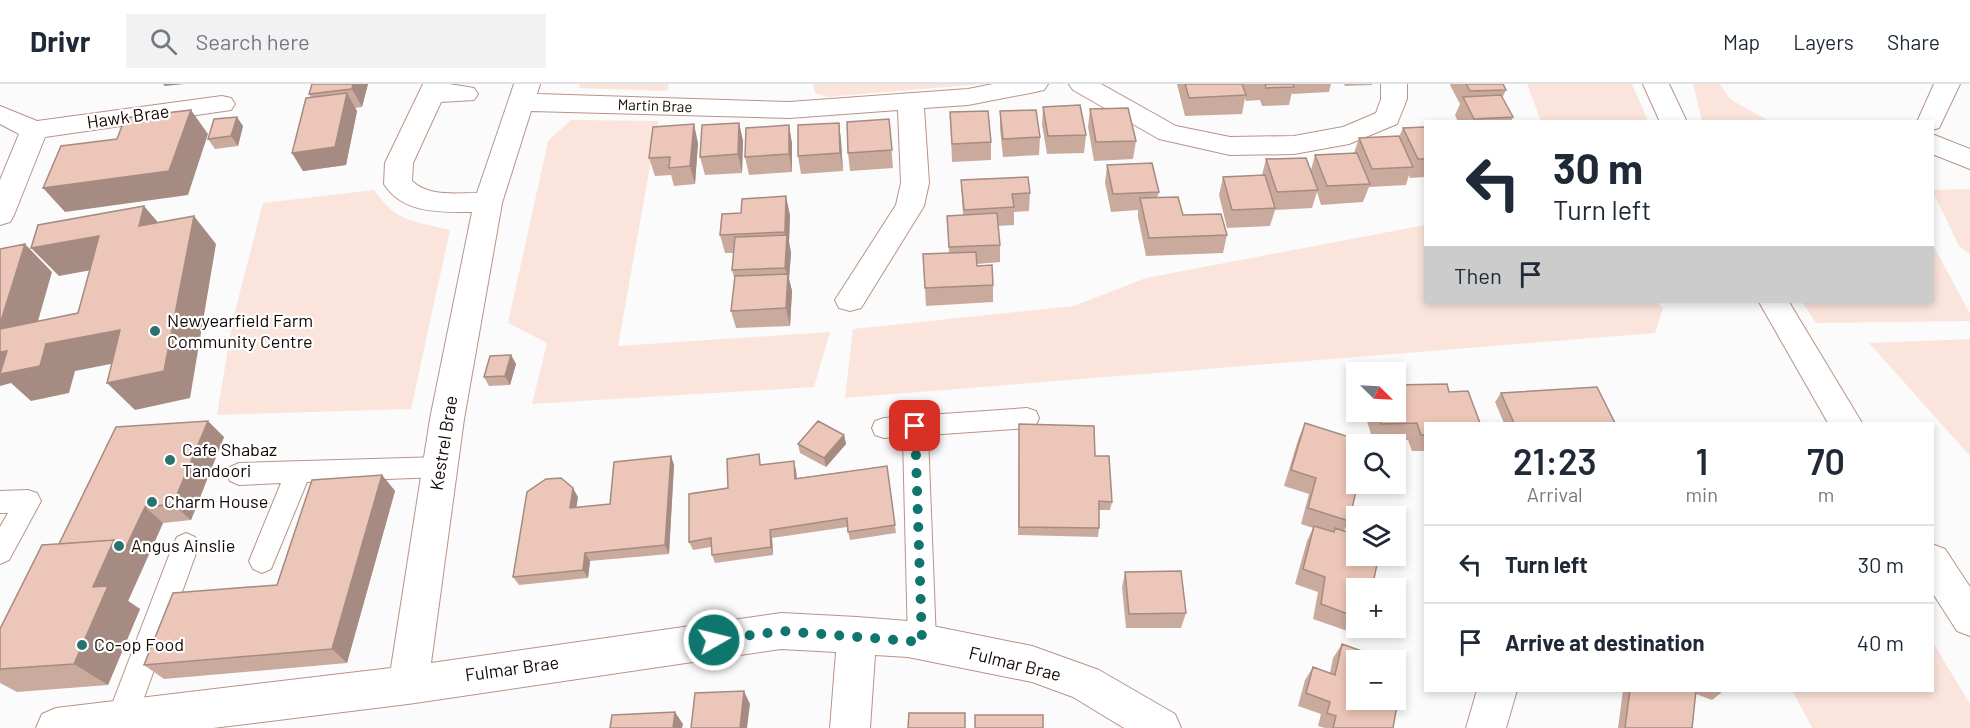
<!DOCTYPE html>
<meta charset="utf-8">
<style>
:root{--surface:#fff;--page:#f2f2f3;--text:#1f2937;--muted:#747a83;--line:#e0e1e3}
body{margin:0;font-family:Barlow,sans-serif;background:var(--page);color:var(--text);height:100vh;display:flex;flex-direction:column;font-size:22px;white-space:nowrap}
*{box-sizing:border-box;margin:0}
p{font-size:20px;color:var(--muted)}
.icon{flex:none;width:33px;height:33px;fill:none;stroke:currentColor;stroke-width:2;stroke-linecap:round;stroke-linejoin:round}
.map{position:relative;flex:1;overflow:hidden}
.details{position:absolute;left:1424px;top:338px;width:510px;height:270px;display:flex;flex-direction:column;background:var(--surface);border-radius:0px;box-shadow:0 3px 9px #0003}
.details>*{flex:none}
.top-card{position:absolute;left:1424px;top:36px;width:510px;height:183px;border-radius:0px;box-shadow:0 3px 9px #0003;background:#fff;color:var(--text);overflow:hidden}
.needle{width:39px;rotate:114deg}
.buttons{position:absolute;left:1346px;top:278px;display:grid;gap:12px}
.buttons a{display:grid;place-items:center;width:60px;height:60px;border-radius:0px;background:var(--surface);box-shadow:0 3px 9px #0003;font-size:30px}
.pin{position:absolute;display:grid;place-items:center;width:51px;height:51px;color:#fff;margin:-26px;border-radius:12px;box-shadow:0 3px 9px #0006}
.me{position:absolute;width:66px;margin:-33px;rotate:82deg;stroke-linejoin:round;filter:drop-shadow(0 0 4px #0008)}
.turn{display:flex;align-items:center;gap:21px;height:126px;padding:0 30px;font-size:27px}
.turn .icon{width:78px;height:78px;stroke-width:2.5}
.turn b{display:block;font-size:42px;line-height:51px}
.then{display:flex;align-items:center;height:57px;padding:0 30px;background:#0003;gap:12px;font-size:22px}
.eta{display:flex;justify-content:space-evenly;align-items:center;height:102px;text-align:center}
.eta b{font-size:36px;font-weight:600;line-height:42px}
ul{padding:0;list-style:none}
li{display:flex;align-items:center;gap:18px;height:78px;padding:0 30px;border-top:2px solid var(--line)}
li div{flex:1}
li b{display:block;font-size:22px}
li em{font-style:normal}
header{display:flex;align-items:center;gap:36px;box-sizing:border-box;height:84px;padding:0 30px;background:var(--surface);border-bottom:2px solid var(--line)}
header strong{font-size:28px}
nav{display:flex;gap:33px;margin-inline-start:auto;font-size:21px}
.search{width:420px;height:54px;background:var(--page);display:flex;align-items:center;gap:15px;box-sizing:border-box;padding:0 21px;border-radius:0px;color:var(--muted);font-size:22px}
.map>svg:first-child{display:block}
.green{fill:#fbe4db}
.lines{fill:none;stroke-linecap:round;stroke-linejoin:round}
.service-casing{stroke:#b89486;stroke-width:2}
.minor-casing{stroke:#b89486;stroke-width:2}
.tertiary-casing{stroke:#b89486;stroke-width:2}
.service{fill:#fff;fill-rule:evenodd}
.minor{fill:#fff;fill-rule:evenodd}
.tertiary{fill:#fff;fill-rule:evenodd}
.wall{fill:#cbaa9e}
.shaded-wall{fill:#a58b81}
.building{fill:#ecc6b8;stroke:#a58b81;stroke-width:1.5}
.route{stroke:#0f766e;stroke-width:10;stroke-dasharray:0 18}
.poi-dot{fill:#287270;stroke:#fff;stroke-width:2}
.labels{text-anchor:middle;stroke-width:4.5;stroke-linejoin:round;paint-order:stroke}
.far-street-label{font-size:15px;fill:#150905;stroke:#fff}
.street-label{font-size:18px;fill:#150905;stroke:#fff}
.poi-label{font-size:18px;fill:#150905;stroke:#fff;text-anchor:start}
</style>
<header>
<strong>Drivr</strong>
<div class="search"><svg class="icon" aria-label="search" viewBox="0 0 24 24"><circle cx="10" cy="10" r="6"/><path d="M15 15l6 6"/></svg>Search here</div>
<nav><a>Map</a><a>Layers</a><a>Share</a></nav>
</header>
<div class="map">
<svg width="1970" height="644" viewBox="0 0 1970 644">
<rect width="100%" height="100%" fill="#fbfbfb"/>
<!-- green -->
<path class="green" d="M580,0H669L667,7L579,4Z
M813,0H982L828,13L815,9Z
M1527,0H1632L1648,37H1541Z
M1693,0H1720L1730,15L1769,37H1702Z
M571,36L658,37L618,262L830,248L814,303L532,320L547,259L508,239L548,57Z
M1970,105V170L1959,162L1932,106Z
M374,106C397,139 414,137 450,146L411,325L217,331L233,235L263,119Z
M1425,141V218H1656L1663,224L1655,249L845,314L853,245L1074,222L1146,194Z
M1932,159L1970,230V237L1816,239L1802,218H1932Z
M1970,255V372L1869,259Z
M1932,557L1970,620V644H1812L1792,606H1932Z"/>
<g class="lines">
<defs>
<path id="service" d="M1027,324L1036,327L1039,334L1036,341L1027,344L928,351L936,558L932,567L922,571L912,567L908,558L903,353L884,354L875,351L872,344L875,337L884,334Z
M440,373L449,376L453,383L449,390L440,393L307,398L271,485L262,489L253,485L249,477L281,399L239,401L230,397L226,390L230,383L239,379Z
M28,406L37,409L41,417L9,476L0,480V443L8,429H0V407Z
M186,449L195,453L199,461L136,636L132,644H110L106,636L173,461L177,453Z"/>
<path id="minor" d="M423,0H449L474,4L478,10L474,16L441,18L413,79L412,97C429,113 455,109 477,109L514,0H540L537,10L789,18L968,5L993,0H1048L1044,6L1035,8L968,21L924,24L929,99L924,122L861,224L850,227L839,224L835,216L896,121L901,99L898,26L789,34L531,27L502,119L464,335L431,579L781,529L857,533L908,537L1032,562L1099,586L1175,630L1181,644H1124L1073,613L1032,598L908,573L875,571L870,644H830L836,568L781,565L408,620L213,644H36L42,630L56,624L391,584L430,335L472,128C440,128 403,130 384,100L385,79Z
M1069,0H1101L1176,42L1230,53L1294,52L1343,43L1376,29L1381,15V0H1407V15L1397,40L1349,60L1294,70L1230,71L1159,55L1073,6Z
M1934,0H1960L1939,44L1932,46V38H1917Z
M222,12L231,14L235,20L231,26L45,53L14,131L10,138L0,141V96L19,50L0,40V22L37,37Z
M1932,50L1970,65V85L1932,70Z
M1477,606H1517L1506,644H1466Z"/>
<path id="tertiary" d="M1643,0H1669L1687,38H1660Z
M1759,218H1789L1862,339H1828Z
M1932,460L1945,465L1970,503V552L1957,547L1932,508Z"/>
</defs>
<!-- service casing -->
<use href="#service" class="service-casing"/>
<!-- minor casing -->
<use href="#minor" class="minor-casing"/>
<!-- tertiary casing -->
<use href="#tertiary" class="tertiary-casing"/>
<!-- service -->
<use href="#service" class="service"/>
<!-- minor -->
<use href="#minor" class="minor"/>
<!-- tertiary -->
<use href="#tertiary" class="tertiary"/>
</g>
<!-- wall -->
<path class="wall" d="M312,0H368L362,23L355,24L357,27L346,81L303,87L292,69L311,13L309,10Z
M1177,0H1331L1329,8L1292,10V8L1289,21L1262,22L1260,16L1246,17L1245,14L1242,30L1185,32Z
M1344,0H1372V1L1345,2Z
M1451,0H1503L1506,6L1502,14L1513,33L1511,38H1458L1455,31L1460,20L1450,1Z
M1043,23L1086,51L1084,69L1047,70L1042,41Z
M1090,25L1136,57L1133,75L1094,77L1088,43Z
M1000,27L1040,53L1039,71L1003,73L1000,45Z
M950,28L991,58V76L952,78Z
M889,35L893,84L850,87L848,69Z
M739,39L743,57L742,89L705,91L700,73Z
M839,39L841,57L843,87L801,90L798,72Z
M789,41L792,60V88L749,91L745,73Z
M243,42L238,62L215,65L208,55Z
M1425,43V93L1410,94L1409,91L1406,101L1369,103L1363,118L1321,121L1317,108L1312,124L1275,126L1270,142L1227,144L1219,111L1223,93L1262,91L1266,75L1311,86L1315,71L1354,69L1359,54L1399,53L1403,44Z
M698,59L695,100L674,102L671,91L655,92L649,74Z
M1107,81L1159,108L1157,114L1183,131L1227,151L1223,169L1146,172L1138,133V126L1111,128L1105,99Z
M961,96L1030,109L1029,127L1014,128V141L998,142L1000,161V178L977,180V182L993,201V218L926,222L923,170L949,169L947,132L963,131Z
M790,131L789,158L791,169L789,195L792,207L790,242L736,244L731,227L735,197L732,186L734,169H725L720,151Z
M511,271L516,280L510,301L489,302L484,293Z
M1501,309L1615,339H1504L1495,318Z
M1364,327H1395L1425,339V367H1412L1408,356L1373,357Z
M1305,339L1349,437L1344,447L1356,504V543H1360L1356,550L1313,535L1318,508L1295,500L1307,457L1313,444L1301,440L1309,410L1284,402L1298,356Z
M1019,340L1095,372L1112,418L1110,426H1099V444L1098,453L1018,451Z
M844,351L846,360L826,383L800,369L798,360Z
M224,353L191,436L163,439L128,517L140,525L108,601L17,608L0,599V545L59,460Z
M671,372L674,381L669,470L590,477L588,494L519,501L513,493L578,413L576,423L610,420Z
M762,381L796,386L797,394L887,382L896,449L850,456L847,443L772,454L773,471L715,479L712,471L711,463L693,466L689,458L728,404Z
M382,391L395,407L347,579L164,595L144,581L277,501Z
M1125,488L1186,529L1181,544H1126L1122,503Z
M1342,560L1393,644H1325L1318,642L1321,630L1298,622L1305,596L1313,583L1330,589L1333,574Z
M1623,606H1721V609L1712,616L1696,610L1692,644H1618Z"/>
<!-- shaded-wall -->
<path class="shaded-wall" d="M163,0H184L165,2Z
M353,0H368L362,23L352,5Z
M347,9L357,27L346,81L303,87L292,69Z
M191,26L208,50L188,111L65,128L43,104Z
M237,33L243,42L238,62L231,52Z
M739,39L743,57L742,89L738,70Z
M839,39L841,57L843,87L840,69Z
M694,40L698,59L695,100L690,82Z
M789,41L792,60V88L789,70Z
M786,112L790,131L789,158L791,169L789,195L792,207L790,242L786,224L788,196L785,184L787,158L785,148Z
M144,122L168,150L139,142Z
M194,132L216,160L190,314L135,326L107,299Z
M99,152L124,180L59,192L31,164Z
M25,160L52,188L28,272L0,246V240Z
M120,246L146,273L75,287L69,309L31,317L11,299L0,302V268Z
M511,271L516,280L510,301L505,292Z
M208,337L224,353L191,436L173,420Z
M844,351L846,360L826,383L824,374Z
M671,372L674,381L669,470L665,461Z
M794,377L796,386L797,403L795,395Z
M382,391L395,407L347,579L332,565Z
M573,404L578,413L575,432L570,424Z
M145,423L163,439L128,517L140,525L108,601L74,580L93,503L114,456Z
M770,446L772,454L773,471L771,463Z
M585,469L590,477L588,494L583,486Z
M744,607L750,620L747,644H740Z
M675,628L683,640L682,644H673Z"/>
<!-- building -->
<path class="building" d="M312,0H353L352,5L309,10Z
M1185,0H1242L1246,11L1189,14Z
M1265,0H1293L1294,3L1266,4Z
M1466,0H1503L1506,6L1470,7Z
M347,9L335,63L292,69L306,14Z
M1501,11L1513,33L1474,35L1463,13Z
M1080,21L1086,51L1048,52L1043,23Z
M1128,24L1136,57L1096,58L1090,25Z
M191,26L169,87L43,104L61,62L117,55L125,34Z
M1036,26L1040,53L1003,55L1000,27Z
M988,27L991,58L952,60L950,28Z
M237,33L231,52L208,55L214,35Z
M889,35L892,66L848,69L847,38Z
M739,39L738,70L700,73L702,41Z
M839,39L840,69L798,72V41Z
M694,40L690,82L669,84L670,73L649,74L653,43Z
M789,41V70L745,73L746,44Z
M1425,43V75H1418L1403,44Z
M1399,52L1413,83L1372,85L1359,54Z
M1357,69L1370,100L1327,102L1315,71Z
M1306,74L1318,106L1277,108L1266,75Z
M1152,79L1159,108L1113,110L1107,81Z
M1265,91L1275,124L1232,126L1223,93Z
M1028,93L1030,109L1012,110L1014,123L964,126L961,96Z
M786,112L785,148L720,151L722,130L741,129L742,115Z
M1178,113L1183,131L1221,130L1227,151L1149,154L1140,114Z
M144,122L139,142L194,132L164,287L107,299L120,246L46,260L40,282L0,290L7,267L0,268V245L78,229L99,152L31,164L38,141Z
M997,129L1000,161L949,163L947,132Z
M787,151L785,184L732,186L735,153Z
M25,160L0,240V165Z
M976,168L977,182L992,181L993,201L925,204L923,170Z
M788,190L786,224L731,227L735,192Z
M511,271L505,292L484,293L490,272Z
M1447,300L1449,308L1468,307L1480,339H1425V351H1421L1417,339L1381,340L1377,327H1395V301Z
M1597,303L1615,339H1514L1501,309Z
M208,337L173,420L145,423L125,465L114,456L59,460L116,343Z
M818,337L844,351L824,374L798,360Z
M1305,339L1368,359V360H1356V399H1358L1349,437L1308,424L1316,394L1291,386Z
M1019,340L1094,342L1095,372H1109L1112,418L1099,417V444L1019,443Z
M759,370L760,381L794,377L795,395L887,382L895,441L848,448L847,434L770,446L771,463L712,471L711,454L689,458V410L728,404L727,375Z
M671,372L665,461L585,469L583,486L513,493L527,408L546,395L561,394L573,404L570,424L610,420L614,378Z
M382,391L332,565L144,581L173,509L277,501L312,396Z
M1314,442L1334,448L1335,444L1356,451V471H1379L1372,504H1356V533L1321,520L1325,493L1303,485Z
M114,456L93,503L108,502L74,580L0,585V545L42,461Z
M1181,487L1186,529L1129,530L1125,488Z
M1342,560L1387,576H1356V615H1395V579L1404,582L1393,644H1333L1336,632L1327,629L1330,618L1306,609L1313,583L1335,591Z
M1630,606H1696L1692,644H1625Z
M744,607L740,644H691L695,609Z
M675,628L673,644H610L612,631Z
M909,629H965V644H908Z
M975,631H1043V644H975Z"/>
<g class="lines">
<!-- route -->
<path class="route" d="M714,556L782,547L922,558L915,342"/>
</g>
<!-- markers -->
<g class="poi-dot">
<circle cx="155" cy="247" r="6"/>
<circle cx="170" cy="376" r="6"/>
<circle cx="152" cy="418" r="6"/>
<circle cx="119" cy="462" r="6"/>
<circle cx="82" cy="561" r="6"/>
</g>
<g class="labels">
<!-- far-street labels -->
<g class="far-street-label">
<text transform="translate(655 22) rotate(2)" y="5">Martin Brae</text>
</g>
<!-- street labels -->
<g class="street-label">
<text transform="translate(128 33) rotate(-8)" y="6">Hawk Brae</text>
<text transform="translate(444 359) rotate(-81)" y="6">Kestrel Brae</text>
<text transform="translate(1015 580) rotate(14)" y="6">Fulmar Brae</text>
<text transform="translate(512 585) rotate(-8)" y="6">Fulmar Brae</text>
</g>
<!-- poi labels -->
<g class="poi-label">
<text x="167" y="243">Newyearfield Farm<tspan x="167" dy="21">Community Centre</tspan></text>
<text x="182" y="372">Cafe Shabaz<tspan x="182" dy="21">Tandoori</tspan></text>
<text x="164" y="424">Charm House</text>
<text x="131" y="468">Angus Ainslie</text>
<text x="94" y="567">Co-op Food</text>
</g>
</g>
</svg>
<div class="buttons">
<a><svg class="needle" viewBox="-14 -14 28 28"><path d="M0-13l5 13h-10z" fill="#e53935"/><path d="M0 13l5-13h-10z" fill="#747a83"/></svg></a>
<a><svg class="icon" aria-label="search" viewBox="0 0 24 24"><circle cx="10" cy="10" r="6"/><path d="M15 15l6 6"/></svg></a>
<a><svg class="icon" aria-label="layers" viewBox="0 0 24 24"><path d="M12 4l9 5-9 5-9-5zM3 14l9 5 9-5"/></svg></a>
<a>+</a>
<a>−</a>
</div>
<div class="pin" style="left:915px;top:342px;background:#d93025"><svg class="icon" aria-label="arrive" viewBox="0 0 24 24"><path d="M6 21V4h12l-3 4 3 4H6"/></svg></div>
<svg class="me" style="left:714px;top:556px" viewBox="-20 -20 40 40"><circle r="17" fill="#0f766e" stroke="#fff" stroke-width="3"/><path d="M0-11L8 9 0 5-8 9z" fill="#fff"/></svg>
<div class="top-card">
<div class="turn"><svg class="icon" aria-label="left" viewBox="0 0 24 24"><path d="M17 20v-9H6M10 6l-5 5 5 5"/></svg><div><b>30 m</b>Turn left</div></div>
<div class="then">Then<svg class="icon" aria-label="arrive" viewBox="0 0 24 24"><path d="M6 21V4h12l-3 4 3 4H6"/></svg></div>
</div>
<section class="details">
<div class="eta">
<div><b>21:23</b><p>Arrival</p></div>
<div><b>1</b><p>min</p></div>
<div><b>70</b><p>m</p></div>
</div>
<ul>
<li><svg class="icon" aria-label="left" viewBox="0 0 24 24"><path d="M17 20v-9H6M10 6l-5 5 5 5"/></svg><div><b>Turn left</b></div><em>30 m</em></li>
<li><svg class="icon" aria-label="arrive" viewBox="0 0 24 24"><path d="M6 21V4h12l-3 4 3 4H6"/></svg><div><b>Arrive at destination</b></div><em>40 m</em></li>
</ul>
</section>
</div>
